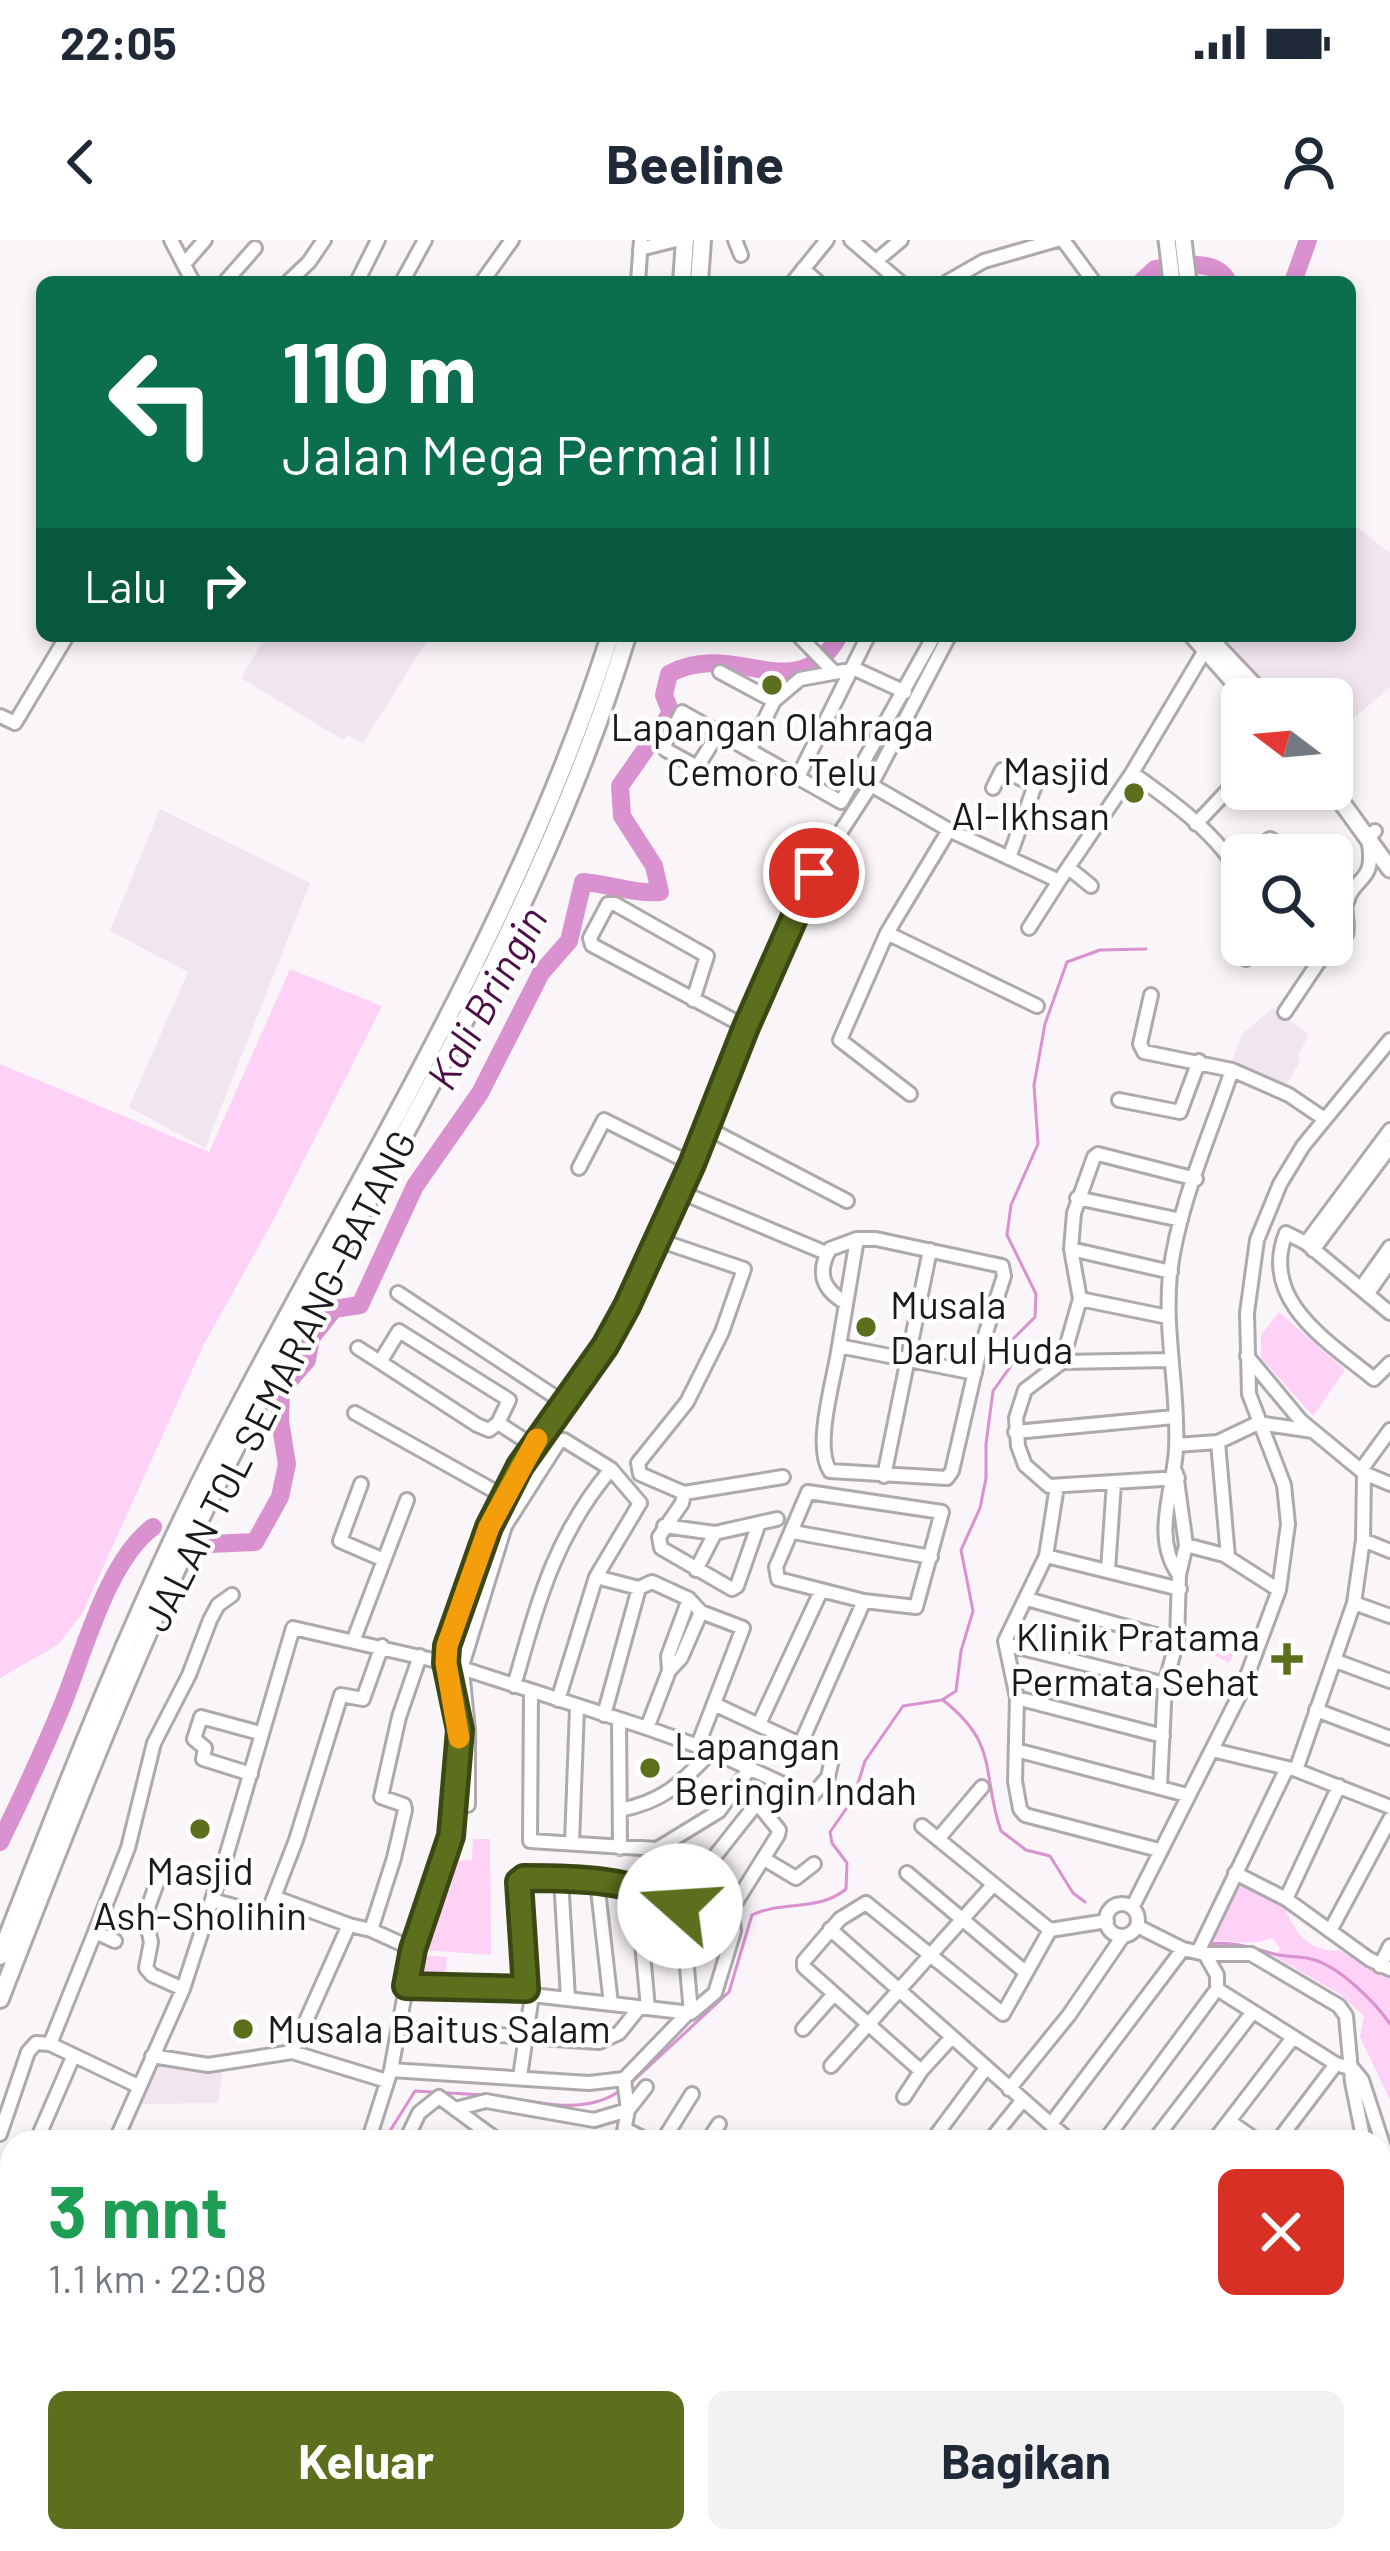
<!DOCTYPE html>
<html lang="id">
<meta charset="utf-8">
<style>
:root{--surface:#fff;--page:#f2f2f3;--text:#1f2937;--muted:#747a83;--accent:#5c6f1d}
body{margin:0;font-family:Barlow,sans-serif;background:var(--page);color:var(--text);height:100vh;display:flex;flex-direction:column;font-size:45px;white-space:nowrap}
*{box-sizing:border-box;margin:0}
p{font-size:39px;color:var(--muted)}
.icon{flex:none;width:66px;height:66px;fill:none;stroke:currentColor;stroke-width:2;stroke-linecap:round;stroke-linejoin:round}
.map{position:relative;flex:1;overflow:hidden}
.details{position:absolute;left:0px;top:1890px;width:1392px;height:423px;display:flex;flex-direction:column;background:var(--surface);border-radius:36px 36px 0 0;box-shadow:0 6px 18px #0003}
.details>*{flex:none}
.banner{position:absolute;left:36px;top:36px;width:1320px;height:366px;border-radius:18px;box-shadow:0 6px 18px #0003;background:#0b6e4f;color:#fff;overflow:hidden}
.needle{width:78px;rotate:286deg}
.tools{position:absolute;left:1221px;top:438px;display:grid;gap:24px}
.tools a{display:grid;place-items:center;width:132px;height:132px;border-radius:18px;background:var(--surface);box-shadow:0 6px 18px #0003;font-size:60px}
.pin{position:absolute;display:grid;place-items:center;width:102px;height:102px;color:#fff;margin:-51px;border:6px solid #fff;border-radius:50%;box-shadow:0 3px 12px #0007}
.me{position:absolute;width:132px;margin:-66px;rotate:289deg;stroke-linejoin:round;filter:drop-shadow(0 0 9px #0008)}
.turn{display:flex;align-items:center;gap:42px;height:252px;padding:0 48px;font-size:54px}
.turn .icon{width:156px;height:156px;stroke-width:2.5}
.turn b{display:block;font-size:84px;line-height:102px}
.then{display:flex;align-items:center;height:114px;padding:0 48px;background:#0003;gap:24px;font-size:45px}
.round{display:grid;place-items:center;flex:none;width:126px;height:126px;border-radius:18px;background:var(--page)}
.overview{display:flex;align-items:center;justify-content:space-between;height:204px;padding:0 48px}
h1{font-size:72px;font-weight:700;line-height:90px;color:#1e9e55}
.action{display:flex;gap:24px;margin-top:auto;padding:24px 48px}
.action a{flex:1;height:138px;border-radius:18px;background:var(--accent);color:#fff;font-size:48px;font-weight:700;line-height:138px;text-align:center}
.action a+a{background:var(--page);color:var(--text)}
.status{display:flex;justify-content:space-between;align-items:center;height:84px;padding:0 60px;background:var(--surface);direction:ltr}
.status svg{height:33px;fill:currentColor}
header{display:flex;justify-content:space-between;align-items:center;height:156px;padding:0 48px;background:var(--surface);font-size:54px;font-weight:700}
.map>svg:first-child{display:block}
.built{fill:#f1e5ef}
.green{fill:#fed1f6}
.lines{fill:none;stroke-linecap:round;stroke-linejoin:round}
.stream{stroke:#da91d0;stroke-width:3}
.river{stroke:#da91d0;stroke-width:18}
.minor-casing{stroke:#aea9ad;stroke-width:18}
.major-casing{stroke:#aea9ad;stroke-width:21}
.highway-casing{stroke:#aea9ad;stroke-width:22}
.minor{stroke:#fff;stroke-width:12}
.major{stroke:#fff;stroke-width:15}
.highway{stroke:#fff;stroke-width:16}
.route-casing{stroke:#3c4813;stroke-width:30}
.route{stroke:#5c6f1d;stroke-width:21}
.slow{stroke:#f59e0b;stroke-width:21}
.poi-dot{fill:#5c6f1d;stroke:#fff;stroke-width:4.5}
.labels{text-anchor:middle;stroke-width:9;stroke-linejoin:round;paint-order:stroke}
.poi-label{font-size:39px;fill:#1b1a1b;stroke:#fff;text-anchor:start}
.street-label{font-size:39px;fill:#1b1a1b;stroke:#fff}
.water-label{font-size:42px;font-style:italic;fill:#4d0b48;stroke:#fff}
</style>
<div class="status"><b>22:05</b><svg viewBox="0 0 49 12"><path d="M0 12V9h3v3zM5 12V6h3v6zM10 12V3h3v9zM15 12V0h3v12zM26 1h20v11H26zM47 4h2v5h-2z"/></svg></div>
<header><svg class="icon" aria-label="back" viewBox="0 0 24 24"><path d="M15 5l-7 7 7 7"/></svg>Beeline<svg class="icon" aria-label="person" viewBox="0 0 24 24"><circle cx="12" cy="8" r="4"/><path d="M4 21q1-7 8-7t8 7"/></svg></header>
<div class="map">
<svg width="1390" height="2311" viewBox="0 0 1390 2311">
<rect width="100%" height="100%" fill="#faf5f9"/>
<!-- built -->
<path class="built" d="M1350,282L1390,313V447L1332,497V459H1276L1215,396H1350Z
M266,396H430L363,503L348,495L343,500L241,438Z
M160,569L310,643L205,908L129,867L188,732L110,691Z
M1273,768L1309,794L1298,816L1300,822L1285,846L1230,826L1242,794Z
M154,1819L223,1827L218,1863L138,1864Z"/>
<!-- green -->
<path class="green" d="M290,729L382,766L275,977L204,1104L82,1374L59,1404L0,1438V824L209,912Z
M1279,1072L1345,1130L1313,1176L1261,1118V1095Z
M1205,1389L1238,1407L1229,1423L1197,1406Z
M473,1599H490L491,1715L422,1710L443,1651L450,1650L457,1621L472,1620Z
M1237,1641L1283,1663C1290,1683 1303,1707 1328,1710C1344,1712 1331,1706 1346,1714C1366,1725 1366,1732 1390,1734V1860L1360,1797L1364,1776L1341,1755L1276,1717L1280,1708L1272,1698C1250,1707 1231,1699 1208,1701Z
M417,1715L447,1717L445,1738L416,1736Z"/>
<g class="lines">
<!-- stream -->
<path class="stream" d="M944,1461C1000,1505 981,1534 1001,1591L1026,1610L1050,1616L1073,1653L1085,1662
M1209,1704C1233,1701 1252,1708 1274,1714C1286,1717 1299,1716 1311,1719C1338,1725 1375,1762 1390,1784
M632,1842L729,1752L752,1675C782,1660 819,1672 846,1649L847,1623L832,1603L830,1592L853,1559L865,1521L903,1466L942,1460L956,1451L961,1411L973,1371L961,1310L980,1268L986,1238V1204L993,1151L1013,1123L1012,1100L1035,1077L1036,1054L1007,995L1011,965L1038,904L1034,845L1045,784L1067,722L1100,710L1146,709
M494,1856C533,1861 583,1876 618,1852
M236,1902L260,1899L265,1902
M383,1902L415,1851L484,1855"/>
<!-- river -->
<path class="river" d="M1141,42L1155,29C1178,27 1216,16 1228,42
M1293,42L1308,0
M210,1304L255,1302L280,1257L287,1224L280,1181L281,1150L307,1120L311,1098L334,1069L360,1065L415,946L480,853L541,733L569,701L583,642C610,644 633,654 660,652L654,626L622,576L620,546L671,473L664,455L669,434C735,398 796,471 839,396
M0,1602C22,1557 43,1512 62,1466C84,1413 107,1321 153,1287
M0,2032L12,2027
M0,2226L12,2224"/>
<defs>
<path id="minor" d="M171,0L193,42
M735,0L741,15
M851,0L900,42
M1063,0L1094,42
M640,9L676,0
M876,21L901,0
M185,23L205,0
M803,29L818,42
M225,42L255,8
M288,42L309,22L324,0
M357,42L378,0
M402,42L425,0
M482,42L512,0
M638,42L641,0
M793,42L827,0
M947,42L984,21L1057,0
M799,396L834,432
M720,432L774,461
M0,476L15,483L67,396
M719,492L697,527L666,510L665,504L682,472L841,562L934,396
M750,509L774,461L800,439L855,429L905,452
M1132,533C1172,561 1219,595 1242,638
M799,535L868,396
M871,545L949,590L1059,641L1132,533L1204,412
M993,548L1002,530L1035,545L1009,618
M1196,584L1242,535
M1245,615L1270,599L1297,615
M1070,629L1091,646
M1332,646L1348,660
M1029,688L1059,641
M887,693L1037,766
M1332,703L1346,695C1349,684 1344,674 1346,664C1355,633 1377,645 1368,598L1375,591
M1246,719L1257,705
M1151,755L1140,804L1144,812L1232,830L1289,855L1323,878
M693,760L707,716L615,664H608L590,698L592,705L746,787
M1285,772L1330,705
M910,854L840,800L887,693L949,590
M1119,860L1180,872L1199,821
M707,888L847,961
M579,928L604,880L692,924
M680,952L826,1013
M1077,958L1181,980
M857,999L839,1106L975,1133
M658,1000L744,1029L722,1092L687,1162L638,1223L640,1234L684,1253L682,1263L659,1297L661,1308L732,1349L737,1346L759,1283
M1306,1003L1390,890
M1071,1009L1171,1032
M1313,1010L1390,907
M1361,1048L1390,1007
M398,1053L563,1162
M1368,1053L1390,1022
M1080,1059L1168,1077
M1390,1073L1306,1003L1286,993C1259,1061 1329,1102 1374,1139L1390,1123
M839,1106C835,1137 813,1205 830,1231L947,1238L952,1231L979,1114L1004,1036L1002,1026L876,999H857L830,1009C816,1033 823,1050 846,1063
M358,1108L380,1122
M1247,1116L1301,1181L1364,1233L1390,1244
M1062,1122L1170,1120
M355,1173L505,1257
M498,1183L509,1160L399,1091L380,1122L477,1185L489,1190L498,1183L532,1205
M1015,1192L1174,1177
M1218,1202L1228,1317
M1176,1205L1218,1202L1258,1183L1313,1191
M1361,1230L1390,1190
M884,1236L930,1010
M1178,1238L1049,1246L1025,1225L1018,1206L1016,1178L1025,1150L1062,1122L1080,1059L1071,1009L1074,973L1094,917L1098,914L1196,939
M361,1244L340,1301L384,1320
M1057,1246L1046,1316L1005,1401L1017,1458L1015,1541L1020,1569L1025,1575L1159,1610
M808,1252L942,1272L916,1367L864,1361L778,1339L776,1327Z
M684,1253L783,1237
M664,1286L715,1293L777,1279
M793,1292L931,1317
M1363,1300L1390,1311
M1186,1305L1224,1315L1279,1350
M1046,1316L1180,1349
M696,1330L715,1293
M1108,1330L1114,1243
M1179,1335C1152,1297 1173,1253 1176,1210C1179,1151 1164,1093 1170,1034C1178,965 1210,896 1232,830
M596,1337L639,1348L652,1342L689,1359L701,1372L743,1388L698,1505
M1027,1359L1177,1401
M1354,1363L1390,1376
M354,1399L407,1260
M1006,1404L1165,1444
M1336,1421L1390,1441
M461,1429L505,1286L560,1200H564L611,1229L640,1263L596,1337L558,1460
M462,1429L468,1490V1565
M669,1431L668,1416L689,1359
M514,1446C538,1362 554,1297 611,1229
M531,1452L530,1601L657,1609L719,1571L750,1528
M1017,1458L1163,1496
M1316,1470L1390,1498
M604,1475L639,1348
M619,1479L620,1608
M759,1484L821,1351
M647,1488L669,1431L681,1418L701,1372
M801,1503L864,1361
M1016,1510L1187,1555
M1212,1510L1296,1530L1390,1567
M1296,1530L1354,1363L1363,1300L1364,1233
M251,1534L203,1519L205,1508L194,1499L201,1477L260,1493
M1160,1547L1165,1444L1177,1401L1179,1335L1186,1305L1176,1233
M620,1570C665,1561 681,1543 712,1511
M922,1586L1050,1690
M938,1599L982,1547
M572,1603L577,1468
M764,1619L796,1638L814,1624
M907,1633L1024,1731
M1235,1633L1286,1659L1369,1719L1390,1729
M561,1638L568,1758
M158,1640L145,1676L151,1702L146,1728L152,1735L183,1749
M597,1641L611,1764
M637,1648L648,1768
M276,1658L349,1685
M1286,1659L1339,1546
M212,1660L267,1675L296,1600L341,1455L363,1459L382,1406
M1106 1680a16 16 0 1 1 32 0a16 16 0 1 1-32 0Z
M1132,1668L1241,1452L1279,1350L1288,1284L1284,1245L1249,1154L1247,1073L1257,1000L1280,944L1303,906L1390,800
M1137,1686L1183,1709L1205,1714H1251L1339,1766L1346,1776L1352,1842L1364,1902
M830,1689L1071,1902
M371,1690L394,1618L405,1570L404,1565L381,1557L399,1477L420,1416
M1050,1690L1107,1681
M1330,1691L1390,1579
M95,1692L128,1608L154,1503L189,1435L210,1380L218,1365L232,1355
M1198,1712L1287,1528
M1205,1714L1217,1735V1749L1336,1824L1353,1829L1362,1840L1389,1923L1380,1955
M1380,1726L1390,1706
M406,1746L526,1749L532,1755L691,1773L715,1753L734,1691L733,1682L726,1678L778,1595L779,1590L757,1563L681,1659L691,1773
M526,1749L520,1639L597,1641L661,1654L680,1666L726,1678
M399,1788L599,1802L619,1793L639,1768
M803,1789L834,1754
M50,1804L95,1692L115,1701
M292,1812L349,1685L371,1690L413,1709
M152,1816L208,1825L292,1812L387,1841
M831,1826L993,1645
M391,1830L589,1843L624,1839L686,1775
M921,1831L804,1727V1721L840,1679L866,1663L1003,1774L1050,1690
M520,1837L532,1755
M1009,1849L1069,1775L1123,1696
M904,1857L921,1831L952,1797
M455,1869L486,1861L594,1880L628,1870L646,1847
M1229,1881L1259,1902
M1051,1884L1183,1709
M627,1890L650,1902
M0,1894L28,1812L36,1803L50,1804L138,1846
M36,1902L73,1817
M115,1902L183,1749L225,1620L293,1388L446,1423L647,1488L712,1511L811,1557L828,1537L832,1519L714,1464
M368,1902L391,1830L413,1709L451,1596L460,1490L446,1423L447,1406L489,1287L532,1205L605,1106L627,1066L692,924L746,787L814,633L871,545L949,396
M405,1902L419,1873L439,1857L500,1902
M622,1902L628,1870L624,1839
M662,1902L692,1854
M707,1902L719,1884
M931,1902L986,1828
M989,1902L1022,1861
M1104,1902L1217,1749
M1153,1902L1252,1773
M1213,1902L1292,1799
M1277,1902L1336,1824
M8,1966L12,1958
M1380,2069L1390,2057
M0,2082L12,2070
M7,2088L12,2083
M1380,2104L1390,2114
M1380,2125L1390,2134
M1380,2152L1390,2162
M1380,2259L1390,2248
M137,2301L152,2311
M249,2301L266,2311
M347,2301L350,2311
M641,2301L643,2311
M655,2301L658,2311
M744,2301L753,2311
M824,2301L828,2311
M913,2301L925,2311
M985,2301L997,2311
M1345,2301L1357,2311
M325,2311L331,2301
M859,2311L868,2301
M1020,2311L1037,2301"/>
<path id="major" d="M1167,0L1172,42
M1183,0L1188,42
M1193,396L1249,459
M1207,396L1267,459
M1332,549L1390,629"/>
<path id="highway" d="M682,42L685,0
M699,42L702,0
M0,1716C69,1538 139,1358 227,1190C362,929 521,677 610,396
M0,1759C73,1571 147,1379 240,1199C376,935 540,681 627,396"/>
</defs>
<!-- minor casing -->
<use href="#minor" class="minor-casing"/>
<!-- major casing -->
<use href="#major" class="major-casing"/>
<!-- highway casing -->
<use href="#highway" class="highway-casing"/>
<!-- minor -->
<use href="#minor" class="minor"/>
<!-- major -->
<use href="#major" class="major"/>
<!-- highway -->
<use href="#highway" class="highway"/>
</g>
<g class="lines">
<defs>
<path id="route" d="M680,1666C633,1639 577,1638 524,1638L519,1642L526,1749L406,1746L413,1709L451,1596L460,1490L446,1423L447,1406L489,1287L520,1226L605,1106L627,1066L692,924L746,787L814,633"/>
</defs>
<!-- route casing -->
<use href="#route" class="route-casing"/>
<!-- route -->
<use href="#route" class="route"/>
<!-- slow -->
<path class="slow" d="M459,1498L446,1423L447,1406L489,1287L537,1199"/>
</g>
<!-- markers -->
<g class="poi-dot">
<circle cx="772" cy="445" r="12"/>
<circle cx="1134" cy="553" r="12"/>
<circle cx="866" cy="1087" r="12"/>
<path d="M1281 1401h12v12h12v12h-12v12h-12v-12h-12v-12h12z"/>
<circle cx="650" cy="1528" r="12"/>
<circle cx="200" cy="1589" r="12"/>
<circle cx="243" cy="1789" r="12"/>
</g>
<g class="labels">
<!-- poi labels -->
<g class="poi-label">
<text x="772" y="501" text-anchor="middle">Lapangan Olahraga<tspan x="772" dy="45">Cemoro Telu</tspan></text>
<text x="1110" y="545" text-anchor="end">Masjid<tspan x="1110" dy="45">Al-Ikhsan</tspan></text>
<text x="890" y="1079">Musala<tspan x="890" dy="45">Darul Huda</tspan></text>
<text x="1260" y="1411" text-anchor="end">Klinik Pratama<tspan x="1260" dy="45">Permata Sehat</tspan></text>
<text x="674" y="1520">Lapangan<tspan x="674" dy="45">Beringin Indah</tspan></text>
<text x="200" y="1645" text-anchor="middle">Masjid<tspan x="200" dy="45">Ash-Sholihin</tspan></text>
<text x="267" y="1803">Musala Baitus Salam</text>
</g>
<!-- street labels -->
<g class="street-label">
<text transform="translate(279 1141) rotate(-63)" y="14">JALAN TOL SEMARANG–BATANG</text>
</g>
<!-- water labels -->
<g class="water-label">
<text transform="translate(487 758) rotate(-61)" y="15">Kali Bringin</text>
</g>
</g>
</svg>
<div class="tools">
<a><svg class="needle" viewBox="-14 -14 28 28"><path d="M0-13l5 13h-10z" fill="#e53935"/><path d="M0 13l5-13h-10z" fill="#747a83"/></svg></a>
<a><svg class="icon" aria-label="search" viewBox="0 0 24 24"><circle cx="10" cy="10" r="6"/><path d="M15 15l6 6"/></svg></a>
</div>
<div class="pin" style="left:814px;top:633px;background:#d93025"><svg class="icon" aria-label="arrive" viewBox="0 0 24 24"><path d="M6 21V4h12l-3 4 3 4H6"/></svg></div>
<svg class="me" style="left:680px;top:1666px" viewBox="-20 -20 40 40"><circle r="19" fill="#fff"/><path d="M0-13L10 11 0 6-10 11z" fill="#5c6f1d"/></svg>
<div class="banner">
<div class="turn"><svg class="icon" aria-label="left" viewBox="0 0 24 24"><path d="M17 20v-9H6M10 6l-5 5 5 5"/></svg><div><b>110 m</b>Jalan Mega Permai III</div></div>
<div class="then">Lalu<svg class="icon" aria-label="right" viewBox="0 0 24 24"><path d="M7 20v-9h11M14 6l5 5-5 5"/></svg></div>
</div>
<section class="details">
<div class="overview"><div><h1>3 mnt</h1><p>1.1 km · 22:08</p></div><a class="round" style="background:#d93025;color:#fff"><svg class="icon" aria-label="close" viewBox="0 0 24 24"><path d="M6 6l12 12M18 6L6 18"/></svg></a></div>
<div class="action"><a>Keluar</a><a>Bagikan</a></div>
</section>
</div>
